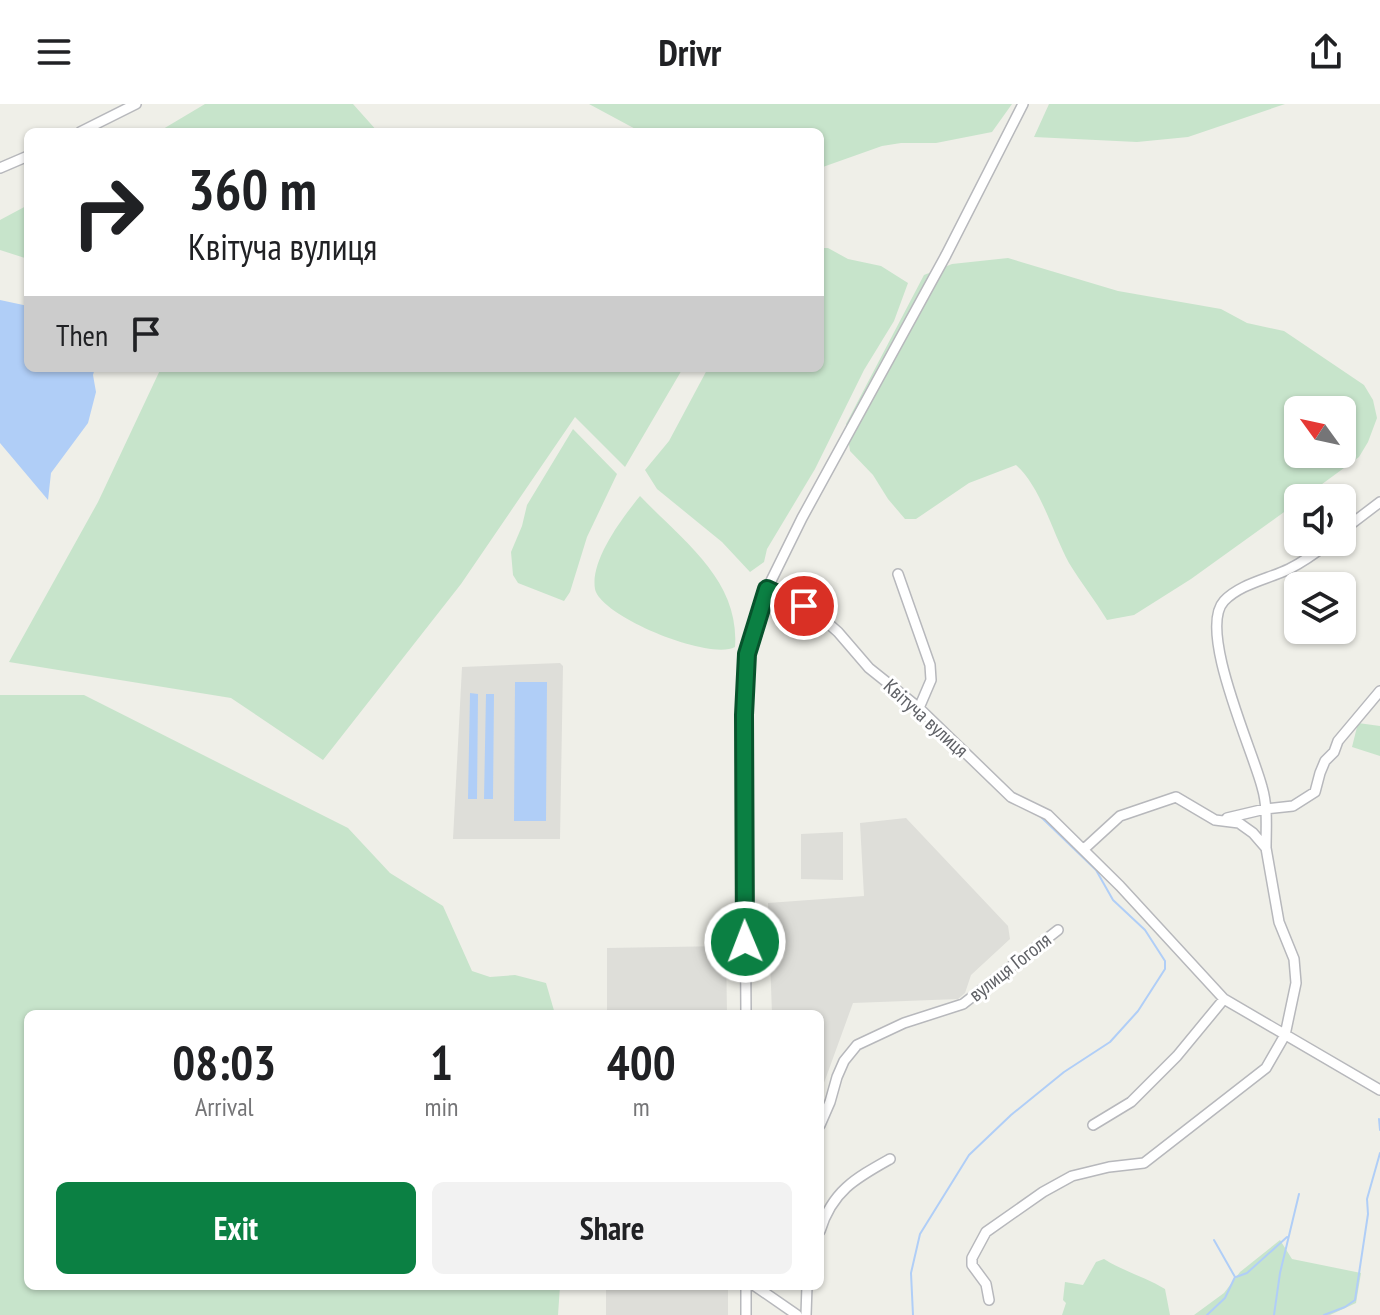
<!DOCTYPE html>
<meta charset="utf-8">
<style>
:root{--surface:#fff;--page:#f2f2f2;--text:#202124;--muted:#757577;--accent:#0b8043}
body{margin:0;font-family:"PT Sans Narrow",sans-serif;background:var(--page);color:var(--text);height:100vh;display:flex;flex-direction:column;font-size:30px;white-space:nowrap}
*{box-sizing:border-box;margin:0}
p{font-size:26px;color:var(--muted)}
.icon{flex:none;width:44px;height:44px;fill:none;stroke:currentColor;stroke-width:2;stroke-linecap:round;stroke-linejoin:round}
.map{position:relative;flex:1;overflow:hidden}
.drawer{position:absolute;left:24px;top:906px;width:800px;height:280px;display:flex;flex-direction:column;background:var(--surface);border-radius:12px;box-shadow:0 2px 6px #0004}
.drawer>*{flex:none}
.top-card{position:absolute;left:24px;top:24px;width:800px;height:244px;border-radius:12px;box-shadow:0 2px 6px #0004;background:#fff;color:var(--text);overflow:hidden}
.needle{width:52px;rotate:303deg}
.buttons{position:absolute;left:1284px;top:292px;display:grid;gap:16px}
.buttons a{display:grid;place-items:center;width:72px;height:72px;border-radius:12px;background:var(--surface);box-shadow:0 2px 6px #0004;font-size:40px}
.pin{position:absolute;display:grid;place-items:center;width:68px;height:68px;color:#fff;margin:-34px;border:4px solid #fff;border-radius:50%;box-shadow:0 2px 8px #0007}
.me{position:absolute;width:88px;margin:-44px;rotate:359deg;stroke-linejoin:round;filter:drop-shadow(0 0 6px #0008)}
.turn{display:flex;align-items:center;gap:28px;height:168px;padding:0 32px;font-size:36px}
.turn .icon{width:104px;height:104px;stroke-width:2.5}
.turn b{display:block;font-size:56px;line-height:68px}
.then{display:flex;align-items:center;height:76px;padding:0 32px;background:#0003;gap:16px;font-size:30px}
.eta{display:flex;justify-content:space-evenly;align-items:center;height:136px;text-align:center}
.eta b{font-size:48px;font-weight:700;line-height:56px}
.primary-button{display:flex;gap:16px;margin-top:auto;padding:16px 32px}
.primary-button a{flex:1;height:92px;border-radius:12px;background:var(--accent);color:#fff;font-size:32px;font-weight:700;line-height:92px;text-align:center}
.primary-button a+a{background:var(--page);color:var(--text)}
header{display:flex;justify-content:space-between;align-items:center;height:104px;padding:0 32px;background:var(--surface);font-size:36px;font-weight:700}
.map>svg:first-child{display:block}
.industrial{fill:#deded9}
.green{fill:#c7e4cb;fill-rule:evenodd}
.water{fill:#b0cef7}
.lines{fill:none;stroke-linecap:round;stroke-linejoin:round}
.stream{stroke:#b0cef7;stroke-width:2}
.minor-casing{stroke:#b7b8bc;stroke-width:12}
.minor{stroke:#fff;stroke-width:9}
.route-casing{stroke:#07532c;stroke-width:20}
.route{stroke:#0b8043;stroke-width:14}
.labels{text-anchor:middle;stroke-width:6;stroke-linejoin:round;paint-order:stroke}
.street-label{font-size:20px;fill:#5f6166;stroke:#fff}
</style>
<header><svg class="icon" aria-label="menu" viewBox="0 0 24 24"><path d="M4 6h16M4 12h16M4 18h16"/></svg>Drivr<svg class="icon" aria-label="share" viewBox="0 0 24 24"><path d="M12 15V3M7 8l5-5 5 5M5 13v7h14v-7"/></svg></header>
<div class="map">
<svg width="1380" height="1211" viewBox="0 0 1380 1211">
<rect width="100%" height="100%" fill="#efefe8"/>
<!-- industrial -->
<path class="industrial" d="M560,559L563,562L560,735H453L462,563Z
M906,714L1008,822L1010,835L971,871L965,889L958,895L853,899L820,990V910H772L768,799L864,792L860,719Z
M843,728V776L801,775V730Z
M726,842L727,910H607V844Z
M606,1182H728V1211H606Z"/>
<!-- green -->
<path class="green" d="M205,0H353L378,28H158Z
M589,0H1012L992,28L936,39H901L882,42L820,64V28H641Z
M1049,0H1285L1188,33L1137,38L1034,33Z
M28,101V155L0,146V116Z
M820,144H828L848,155L881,162L908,179L894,217L864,266L815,365L767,445L764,458L750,468L722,438L657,385L645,366L669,337L708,264H820Z
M1008,154L1118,187L1221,205L1247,219L1284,227L1364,281L1373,296L1377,314L1368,338L1359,353L1303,394H1298V398L1191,475L1134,511L1107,516C1095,496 1081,479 1069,459C1053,430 1041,383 1016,361L969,379L916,415H905L888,395L873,371L850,347L846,320L924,171L952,160ZM1298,306H1342V350H1298Z
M161,264H683L625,363L575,313L461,480L323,656L231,594L9,558L98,398Z
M573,325L617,370L587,433L570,488L564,497L518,479L513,471L511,448L522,422L527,401Z
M640,392C683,437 740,476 735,543C709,557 600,512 595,485C590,456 623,413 640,392Z
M0,591H84L348,724L390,769L443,802L472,867L490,873L515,871L546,879L555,910H28V1182H560L558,1211H0Z
M1358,619L1380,622V652L1352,643Z
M1280,1136L1292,1155L1361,1169L1356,1199L1330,1211H1194L1224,1189L1240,1168Z
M1104,1155C1123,1167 1145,1173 1165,1185L1170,1211H1062L1066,1199L1063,1196L1065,1178L1083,1181L1096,1158Z"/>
<!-- water -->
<path class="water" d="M0,196L28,202V264H95L93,271L96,288L88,319L51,369L48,396L0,339Z
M515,578H547L546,717H514Z
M470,589L478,590L477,695H468Z
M486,590H494L493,695H484Z"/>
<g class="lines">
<!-- stream -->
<path class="stream" d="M1379,1015L1380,1026
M1236,1173L1247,1169L1287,1133
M913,1211L911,1169L920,1130L969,1051L1011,1011L1064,968L1110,938L1138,907L1165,865V857L1145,826L1113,796L1096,766L1040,712
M1207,1211L1225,1194L1235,1173L1214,1136
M1274,1211L1280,1169L1299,1090
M1324,1211L1345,1203L1355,1196L1368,1110L1367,1095L1380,1049"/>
<defs>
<path id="minor" d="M80,28L136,0
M0,64L28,52
M1342,427L1380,398
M898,470L930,561L931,576L919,604
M767,485L813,506L838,528L869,564L919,604L1011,693L1048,711L1120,782L1224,895L1380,986
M1227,714L1265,705L1293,702L1315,688L1320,669L1325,657L1334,648L1338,637L1380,587
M1266,744C1266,724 1268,703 1262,683C1253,647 1197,526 1224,497C1240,480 1268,475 1289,465C1303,458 1317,448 1330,438
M746,910L744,611L747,550L757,518L767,485L802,414L946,151L1023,0
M820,1021L830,998L837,973L844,957L857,941L904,919L963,900L1058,826
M1093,1021L1131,998L1177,952L1224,895
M820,1127C832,1087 856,1074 890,1055
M755,1182L797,1211
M989,1196L986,1180L972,1161V1154L986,1128L1043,1088L1072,1072L1109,1063L1144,1059L1266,964L1285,931L1296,879L1294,855L1279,818L1266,744L1253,729L1239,719L1215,716L1176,693L1120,712L1084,745
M746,1211V1182
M806,1211L807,1182"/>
</defs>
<!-- minor casing -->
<use href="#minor" class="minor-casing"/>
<!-- minor -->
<use href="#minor" class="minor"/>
</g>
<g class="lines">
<defs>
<path id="route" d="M745,838L744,611L747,550L767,485L804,502"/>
</defs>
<!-- route casing -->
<use href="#route" class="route-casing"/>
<!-- route -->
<use href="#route" class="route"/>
</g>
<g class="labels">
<!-- street labels -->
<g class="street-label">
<text transform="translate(926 614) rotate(42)" y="7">Квітуча вулиця</text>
<text transform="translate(1010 863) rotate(-38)" y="7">вулиця Гоголя</text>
</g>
</g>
</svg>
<div class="buttons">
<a><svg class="needle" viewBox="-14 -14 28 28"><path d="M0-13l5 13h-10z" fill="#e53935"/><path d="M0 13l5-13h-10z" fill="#757577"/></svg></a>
<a><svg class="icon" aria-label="sound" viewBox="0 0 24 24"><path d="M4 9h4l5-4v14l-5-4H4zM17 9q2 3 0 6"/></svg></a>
<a><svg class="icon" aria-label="layers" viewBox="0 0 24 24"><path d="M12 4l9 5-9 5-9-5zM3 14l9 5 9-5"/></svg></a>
</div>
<div class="pin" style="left:804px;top:502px;background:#d93025"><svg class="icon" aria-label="arrive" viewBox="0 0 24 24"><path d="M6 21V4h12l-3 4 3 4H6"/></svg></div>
<svg class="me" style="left:745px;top:838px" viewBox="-20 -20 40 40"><circle r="17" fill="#0b8043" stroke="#fff" stroke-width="3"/><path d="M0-11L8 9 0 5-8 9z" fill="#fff"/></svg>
<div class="top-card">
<div class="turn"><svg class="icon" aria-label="right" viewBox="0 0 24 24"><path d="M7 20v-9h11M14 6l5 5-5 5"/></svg><div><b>360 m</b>Квітуча вулиця</div></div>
<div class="then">Then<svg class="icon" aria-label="arrive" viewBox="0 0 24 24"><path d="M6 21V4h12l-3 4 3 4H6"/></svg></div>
</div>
<section class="drawer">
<div class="eta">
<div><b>08:03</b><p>Arrival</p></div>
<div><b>1</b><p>min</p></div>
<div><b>400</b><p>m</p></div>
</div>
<div class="primary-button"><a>Exit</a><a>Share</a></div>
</section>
</div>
